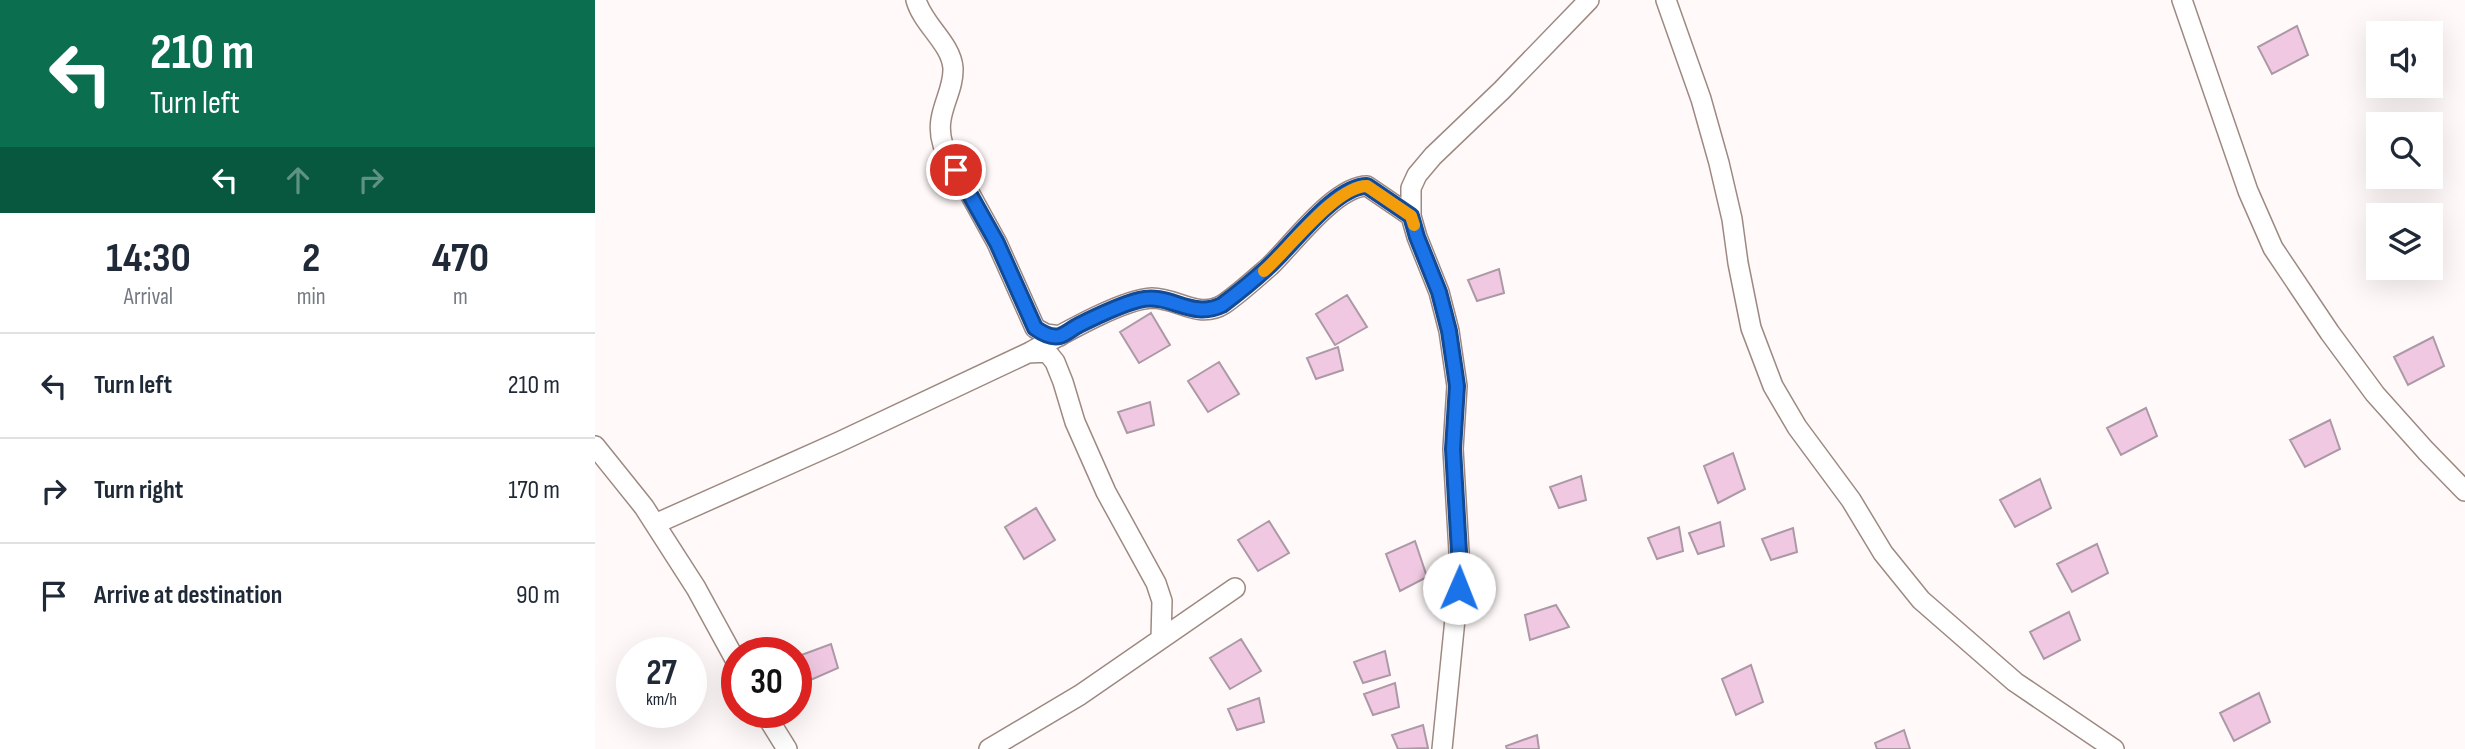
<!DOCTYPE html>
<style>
:root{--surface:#fff;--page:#f6f6f7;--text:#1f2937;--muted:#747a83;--line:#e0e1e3}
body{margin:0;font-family:"Sofia Sans Condensed",sans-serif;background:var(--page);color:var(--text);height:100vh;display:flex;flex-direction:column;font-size:26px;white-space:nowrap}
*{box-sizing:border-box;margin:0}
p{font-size:23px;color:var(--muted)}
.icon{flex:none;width:38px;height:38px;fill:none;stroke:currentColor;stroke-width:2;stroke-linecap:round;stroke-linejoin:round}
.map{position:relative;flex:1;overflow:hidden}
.sheet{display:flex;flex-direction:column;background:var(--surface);width:595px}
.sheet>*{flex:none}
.hud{background:#0b6e4f;color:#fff;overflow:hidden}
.controls{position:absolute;left:1771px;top:21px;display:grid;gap:14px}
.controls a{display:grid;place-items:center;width:77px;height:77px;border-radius:0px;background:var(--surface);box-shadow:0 7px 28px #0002;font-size:35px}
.speed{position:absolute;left:21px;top:637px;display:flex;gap:14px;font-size:35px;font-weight:700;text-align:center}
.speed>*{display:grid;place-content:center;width:91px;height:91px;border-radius:50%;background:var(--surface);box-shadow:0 7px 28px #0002;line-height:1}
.speed small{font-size:18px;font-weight:400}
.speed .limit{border:10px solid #d22;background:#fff;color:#111}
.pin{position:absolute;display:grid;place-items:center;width:60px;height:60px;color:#fff;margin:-30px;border:4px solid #fff;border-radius:50%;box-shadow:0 2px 7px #0007}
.me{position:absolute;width:77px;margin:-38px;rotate:1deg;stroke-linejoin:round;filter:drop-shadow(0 0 5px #0008)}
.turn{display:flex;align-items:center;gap:24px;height:147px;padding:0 35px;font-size:32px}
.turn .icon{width:91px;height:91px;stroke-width:2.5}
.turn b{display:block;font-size:49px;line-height:60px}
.lanes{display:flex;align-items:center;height:66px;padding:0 35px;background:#0003;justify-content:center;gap:35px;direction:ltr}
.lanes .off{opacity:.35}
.eta{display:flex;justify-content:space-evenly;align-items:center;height:119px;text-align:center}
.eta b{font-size:42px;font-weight:700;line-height:49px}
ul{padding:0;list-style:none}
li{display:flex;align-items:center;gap:21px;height:105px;padding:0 35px;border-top:2px solid var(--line)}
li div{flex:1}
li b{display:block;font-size:26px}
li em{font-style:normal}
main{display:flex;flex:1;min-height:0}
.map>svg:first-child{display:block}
.building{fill:#f0c8e2;stroke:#ac99a5;stroke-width:2}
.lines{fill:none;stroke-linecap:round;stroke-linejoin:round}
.minor-casing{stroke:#9e8982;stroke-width:22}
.minor{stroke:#fff;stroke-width:19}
.route-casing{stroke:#114b97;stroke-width:18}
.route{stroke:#1a73e8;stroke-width:12}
.slow{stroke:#f59e0b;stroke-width:12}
</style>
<main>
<section class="sheet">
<div class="hud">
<div class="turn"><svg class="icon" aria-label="left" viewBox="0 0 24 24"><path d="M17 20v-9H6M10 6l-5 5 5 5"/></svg><div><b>210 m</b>Turn left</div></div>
<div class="lanes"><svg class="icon" aria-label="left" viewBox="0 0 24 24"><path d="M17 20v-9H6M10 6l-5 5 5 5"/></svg><svg class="icon off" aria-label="ahead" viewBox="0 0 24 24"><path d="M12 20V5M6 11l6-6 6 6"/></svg><svg class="icon off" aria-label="right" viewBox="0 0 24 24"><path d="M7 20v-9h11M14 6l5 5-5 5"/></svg></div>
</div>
<div class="eta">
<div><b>14:30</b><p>Arrival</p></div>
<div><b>2</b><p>min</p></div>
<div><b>470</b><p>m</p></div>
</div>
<ul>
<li><svg class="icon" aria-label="left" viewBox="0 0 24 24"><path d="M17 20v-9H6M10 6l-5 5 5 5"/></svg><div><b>Turn left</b></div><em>210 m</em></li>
<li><svg class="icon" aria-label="right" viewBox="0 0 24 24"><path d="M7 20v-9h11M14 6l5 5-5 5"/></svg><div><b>Turn right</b></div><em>170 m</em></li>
<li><svg class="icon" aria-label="arrive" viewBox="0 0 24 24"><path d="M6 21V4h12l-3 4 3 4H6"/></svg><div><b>Arrive at destination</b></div><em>90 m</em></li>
</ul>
</section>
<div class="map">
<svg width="1870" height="749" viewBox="0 0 1870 749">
<rect width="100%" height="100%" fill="#fffaf9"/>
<!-- building -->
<path class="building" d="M1702,26L1713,55L1677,74L1663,47Z
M904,269L909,293L882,301L873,280Z
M752,295L772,327L740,345L721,314Z
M556,313L575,345L544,363L525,332Z
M1838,337L1849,366L1813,385L1799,357Z
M743,347L748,370L721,379L712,358Z
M624,362L644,394L613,412L593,381Z
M555,402L559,425L532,433L523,412Z
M1551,408L1562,436L1526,455L1512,428Z
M1735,420L1745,449L1710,467L1695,440Z
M1138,453L1150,489L1123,503L1109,466Z
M986,476L991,500L964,508L955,487Z
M1445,479L1456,508L1420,527L1405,500Z
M441,508L460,540L429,559L410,527Z
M674,521L694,553L663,571L643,540Z
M1125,522L1129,546L1103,554L1094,533Z
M1084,527L1088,551L1062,559L1053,538Z
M1198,528L1202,552L1176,560L1167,539Z
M820,541L832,577L805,591L791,554Z
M1502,544L1513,573L1477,592L1462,564Z
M961,605L974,627L935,640L930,615Z
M1474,612L1485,640L1449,659L1435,632Z
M646,639L666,671L635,689L615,658Z
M236,644L243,668L202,686L201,657Z
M790,651L795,675L768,683L759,662Z
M1156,665L1168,702L1141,715L1127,679Z
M800,683L804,707L778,715L769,694Z
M1664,693L1675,722L1639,741L1625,713Z
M664,698L669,722L642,730L633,709Z
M828,725L833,748L803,749L797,735Z
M1309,730L1315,749H1282L1280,743Z
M942,735L944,749H912L911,746Z"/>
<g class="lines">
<defs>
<path id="minor" d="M321,0C328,25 356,43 358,68C359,95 338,114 348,145L402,243L440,328L451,334L465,336
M1071,0L1106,99L1124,163L1137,219L1143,263L1156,328L1178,386L1202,427L1256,500L1288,553L1326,600L1420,682L1519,749
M1587,0L1653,191L1678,248L1735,333L1780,394L1831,451L1870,491
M435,352C464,336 527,299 557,298C583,298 604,320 629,304C645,293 660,279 675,266C697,245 740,186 772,186L816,216
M0,446L49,507L101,588L142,663
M60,524L244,442L433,353L452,352L460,362L468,382L480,422L511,492L561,583L567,601L566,639
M169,712L192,749
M394,749L485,695L640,588
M847,749L865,569L858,449L862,386L854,331L844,292L822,237L816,216V188L822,175L838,156L907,90L994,0"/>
</defs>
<!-- minor casing -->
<use href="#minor" class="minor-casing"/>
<!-- minor -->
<use href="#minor" class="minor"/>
</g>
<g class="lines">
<defs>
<path id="route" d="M361,170L402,243L440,328C447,333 457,338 465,336C471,334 478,328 484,325C502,316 524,305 544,300C575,292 596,320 627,305C643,293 658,281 673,267C697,246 739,186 772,186L816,216L822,237L844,292L854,331L860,372L862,386L858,449L865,569L864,588"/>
</defs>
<!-- route casing -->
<use href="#route" class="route-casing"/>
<!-- route -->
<use href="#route" class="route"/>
<!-- slow -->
<path class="slow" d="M669,271C693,250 741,186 772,186L816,216L819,225"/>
</g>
</svg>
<div class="controls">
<a><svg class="icon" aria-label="sound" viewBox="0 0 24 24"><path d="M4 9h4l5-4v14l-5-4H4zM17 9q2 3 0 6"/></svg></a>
<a><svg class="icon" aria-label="search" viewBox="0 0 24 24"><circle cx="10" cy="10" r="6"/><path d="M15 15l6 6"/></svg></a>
<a><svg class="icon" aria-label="layers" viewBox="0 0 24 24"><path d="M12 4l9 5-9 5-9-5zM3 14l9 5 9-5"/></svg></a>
</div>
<div class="speed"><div>27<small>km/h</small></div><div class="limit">30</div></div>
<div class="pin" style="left:361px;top:170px;background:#d93025"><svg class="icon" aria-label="arrive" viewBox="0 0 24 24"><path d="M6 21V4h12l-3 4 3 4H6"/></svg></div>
<svg class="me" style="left:864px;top:588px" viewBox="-20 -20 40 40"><circle r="19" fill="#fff"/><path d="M0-13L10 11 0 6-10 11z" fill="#1a73e8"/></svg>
</div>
</main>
